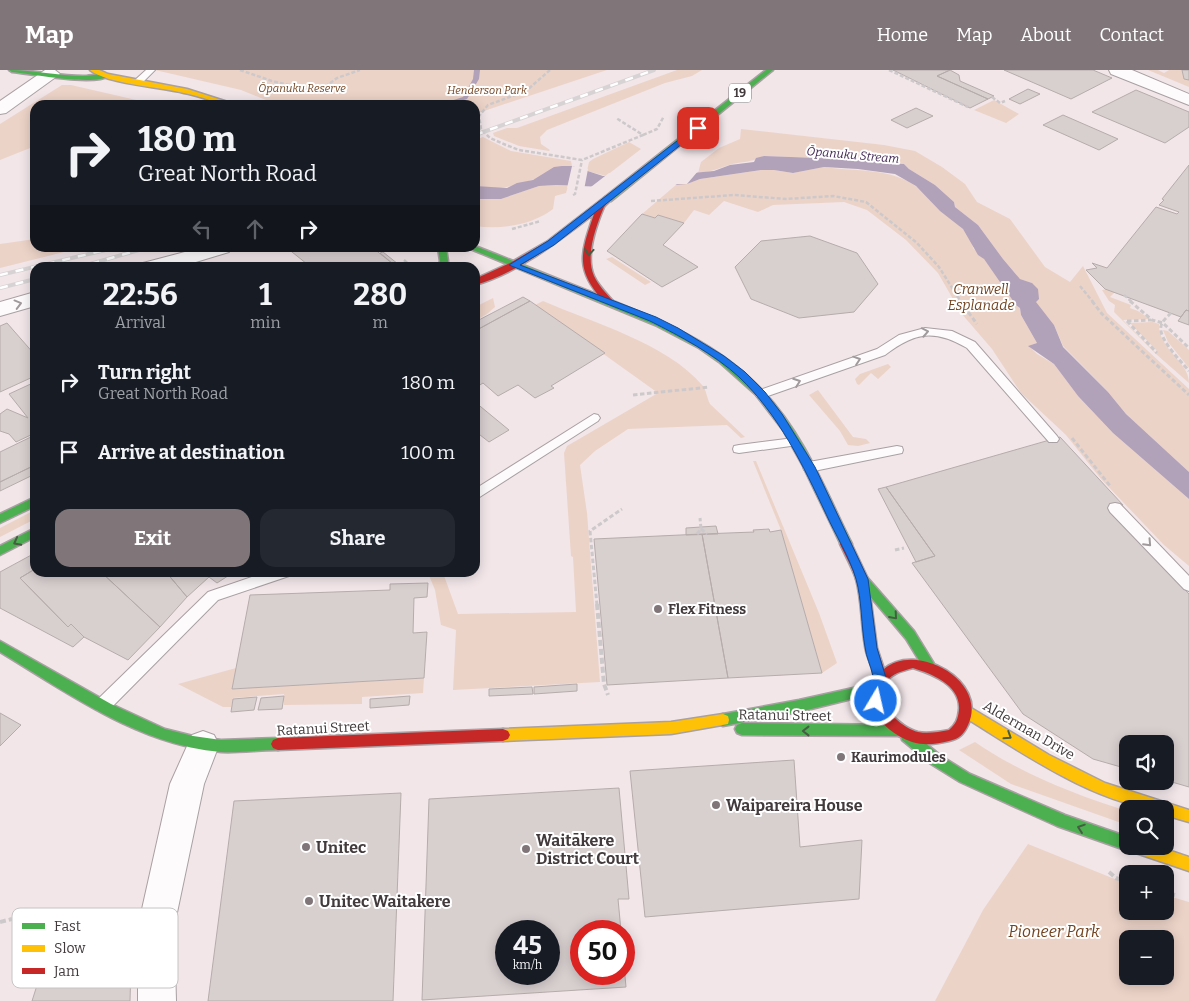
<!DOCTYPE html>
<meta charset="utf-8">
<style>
:root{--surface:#171b24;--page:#242831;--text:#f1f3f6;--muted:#9ea1a6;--accent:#807679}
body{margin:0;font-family:Bitter,serif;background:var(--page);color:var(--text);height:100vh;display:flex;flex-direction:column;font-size:19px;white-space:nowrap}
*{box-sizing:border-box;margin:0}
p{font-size:16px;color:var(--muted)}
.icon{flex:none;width:28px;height:28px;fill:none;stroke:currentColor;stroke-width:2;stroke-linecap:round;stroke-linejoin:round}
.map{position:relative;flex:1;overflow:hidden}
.sheet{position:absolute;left:30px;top:192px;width:450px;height:315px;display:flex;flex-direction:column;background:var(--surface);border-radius:15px;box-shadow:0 2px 12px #0003}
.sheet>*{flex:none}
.hud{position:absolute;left:30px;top:30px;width:450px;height:152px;border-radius:15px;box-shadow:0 2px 12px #0003;background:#171b24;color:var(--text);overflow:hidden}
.controls{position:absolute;left:1119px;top:665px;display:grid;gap:10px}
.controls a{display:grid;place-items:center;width:55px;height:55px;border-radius:10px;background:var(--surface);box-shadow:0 2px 12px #0003;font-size:25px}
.speed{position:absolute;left:495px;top:850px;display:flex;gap:10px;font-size:25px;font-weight:700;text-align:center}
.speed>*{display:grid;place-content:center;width:65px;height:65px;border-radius:50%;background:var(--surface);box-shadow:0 2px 12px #0003;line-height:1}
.speed small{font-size:12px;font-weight:400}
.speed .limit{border:8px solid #d22;background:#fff;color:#111}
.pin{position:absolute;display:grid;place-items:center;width:42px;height:42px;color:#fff;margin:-21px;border-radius:10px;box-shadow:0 2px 8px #0006}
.me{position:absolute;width:55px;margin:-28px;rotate:9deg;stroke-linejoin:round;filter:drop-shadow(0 0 4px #0008)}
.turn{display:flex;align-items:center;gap:18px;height:105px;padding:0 25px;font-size:22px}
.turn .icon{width:65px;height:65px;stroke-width:2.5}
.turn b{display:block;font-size:35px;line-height:42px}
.lanes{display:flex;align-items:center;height:48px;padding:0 25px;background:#0003;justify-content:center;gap:25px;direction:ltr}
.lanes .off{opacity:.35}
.eta{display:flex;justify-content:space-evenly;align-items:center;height:85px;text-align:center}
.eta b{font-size:30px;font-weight:700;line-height:35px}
.cta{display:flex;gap:10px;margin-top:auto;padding:10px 25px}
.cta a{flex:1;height:58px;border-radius:15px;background:var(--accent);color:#fff;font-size:20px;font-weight:700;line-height:58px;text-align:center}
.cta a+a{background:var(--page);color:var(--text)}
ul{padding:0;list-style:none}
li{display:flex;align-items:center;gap:15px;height:70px;padding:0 25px}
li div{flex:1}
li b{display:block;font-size:19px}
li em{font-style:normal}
header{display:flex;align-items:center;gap:30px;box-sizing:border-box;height:70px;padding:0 25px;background:var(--accent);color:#fff}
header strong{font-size:24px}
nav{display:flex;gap:28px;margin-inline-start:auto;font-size:18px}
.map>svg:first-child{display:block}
.green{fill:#ecd3c8;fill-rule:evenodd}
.water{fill:#b1a1b9}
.pier{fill:#f2e6e9}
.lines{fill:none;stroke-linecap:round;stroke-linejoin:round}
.stream{fill:#b1a1b9;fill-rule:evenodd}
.building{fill:#d8cfcf;stroke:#b6acac;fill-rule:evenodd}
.lane-casing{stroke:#a9a0a3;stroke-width:2}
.street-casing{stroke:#a9a0a3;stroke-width:2}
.fast-casing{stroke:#a9a0a3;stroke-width:3}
.slow-casing{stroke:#a9a0a3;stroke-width:3}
.jam-casing{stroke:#a9a0a3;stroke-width:3}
.path-far2{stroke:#cdc9ca;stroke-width:2.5;stroke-dasharray:4 2;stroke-linecap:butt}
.path-far1{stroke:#cdc9ca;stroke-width:3;stroke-dasharray:4.5 2.5;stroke-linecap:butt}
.path{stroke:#cdc9ca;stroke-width:4;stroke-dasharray:6 3;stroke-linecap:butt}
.lane{fill:#fdfbfc;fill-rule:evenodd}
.street{fill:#fdfbfc;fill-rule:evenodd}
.fast{fill:#4caf50;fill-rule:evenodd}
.slow{fill:#ffc107;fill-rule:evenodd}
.jam{fill:#c62828;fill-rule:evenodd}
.rail-casing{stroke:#d7d3d4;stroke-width:4}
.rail{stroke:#fff;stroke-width:2.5;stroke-dasharray:8;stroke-linecap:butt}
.oneway{stroke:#455d42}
.oneway2{stroke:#a09a9c}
.route{fill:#1a73e8;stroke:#114b97}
.poi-dot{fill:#807679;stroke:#fff;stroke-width:2}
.labels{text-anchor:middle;stroke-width:4;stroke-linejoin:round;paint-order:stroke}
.far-park-label{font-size:11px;font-style:italic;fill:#734421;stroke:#fff}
.shield{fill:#fff;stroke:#7b7576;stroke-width:1}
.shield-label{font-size:12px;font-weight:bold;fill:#423a3c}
.far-water-label{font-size:12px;font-style:italic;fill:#412754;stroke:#fff}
.park-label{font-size:14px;font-style:italic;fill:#734421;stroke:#fff}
.poi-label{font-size:14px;font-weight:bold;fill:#423a3c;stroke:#fff;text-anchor:start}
.street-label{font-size:14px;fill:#423a3c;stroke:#fff}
.near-poi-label{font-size:16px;font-weight:bold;fill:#423a3c;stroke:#fff;text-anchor:start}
.near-park-label{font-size:16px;font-style:italic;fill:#734421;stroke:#fff}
.key{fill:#fff;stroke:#c6c4c4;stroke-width:1}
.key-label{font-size:14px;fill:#423a3c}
</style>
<header>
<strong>Map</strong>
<nav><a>Home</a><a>Map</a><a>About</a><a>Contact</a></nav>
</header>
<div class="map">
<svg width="1189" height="931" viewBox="0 0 1189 931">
<rect width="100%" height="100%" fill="#f2e6e9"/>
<!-- green -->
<path class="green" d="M155,0H607L475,44V35H279L241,20Z
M677,0H702L692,6L665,13L547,60L540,67L541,74L550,80L549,81L519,76L494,66L493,63L507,58H517Z
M1148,0H1158L1164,3L1169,0H1182L1184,9L1189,10V17Z
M62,15H71L158,35H35V76L0,90V54Z
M994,30L1019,44L1006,53L974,40Z
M741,59L884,75L915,81L942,97L965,114L977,132L1010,149L1045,197L1070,212L1083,196L1107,243L1189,319V402L1126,344L1108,322L1063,276L1054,255L1035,232L1032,213L1020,209L1003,189L978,155L955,137L954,132L935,115L909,99L904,94L882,93L870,90L764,86C752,93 741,91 729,95C718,99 709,102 698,103L701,92L719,78L740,69Z
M483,67L511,81L571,91L572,96C552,96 548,106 532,110C514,115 494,123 475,116V70Z
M629,72L641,79L606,106L587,101L589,92L593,89Z
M824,97C856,102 890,97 917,117C926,124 932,134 941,141C953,151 972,162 973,178L984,189L1020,238L1021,245L1037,273L1029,276L1037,284L1054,294L1078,326L1113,363L1189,429V496L1164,475L1101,409L1066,365L1021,323L992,279L961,243L938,203L906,170L867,140L844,132L773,135L758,142L724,131L709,145L694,140L684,153L658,145L655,148L642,144L677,114H687L700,109L761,100H774L793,103Z
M556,115L568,116L566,123L555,126L553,139C532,155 501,160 475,156V129H501L539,116Z
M35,169V178H80L0,198V174Z
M612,187L651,212L645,215L606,189Z
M1108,219L1115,222L1110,227L1131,235L1130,238L1138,241L1150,249L1123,250L1156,283L1158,282L1130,253L1153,252L1159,254C1158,279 1189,291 1189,313L1156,284L1114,242L1115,235L1109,231L1102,220Z
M493,228L495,237L487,244L475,251V237Z
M543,231C593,253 667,273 703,316C706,320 707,328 710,334L745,367L741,368L727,355L628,359L595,381L580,395L587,443L600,612L453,620L456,560L441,555L435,520L428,503H443L458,544L576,542L573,487L571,486L564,383L567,376L658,323L535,235Z
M1163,260L1168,261L1189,280V298L1168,272Z
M888,294L891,297L878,309L871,303L859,315L857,314L855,309L860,304Z
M818,320L853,367L866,369L870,373L858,376L848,375L840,361L809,325Z
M753,391H756L819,543L837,593L822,603L781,460Z
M35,440V449L0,467V458Z
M236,598L232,619L424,608L423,623L362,627V634L284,635V624L233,628L231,637H223L178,614Z
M975,672C1022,704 1073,724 1127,741V755L1011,714L959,680Z
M1028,774L1127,814L1128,841H1165V825L1189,832V931H935L983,840ZM1128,869H1165V906H1128Z"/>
<!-- water -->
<path class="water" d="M764,86L870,90L882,93L904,94L909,99L935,115L954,132L955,137L978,155L1003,189L1020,209L1032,213L1038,219L1039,229L1036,232L1054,255L1063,277L1108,322L1126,344L1189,402V429L1113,363L1078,326L1054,294L1028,276L1037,273L1021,245L1020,238L1016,235L984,189L978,185L963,159L940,141L916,116L895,104L858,99L824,97L793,103L774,100H761L700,109L687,114L629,118L556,115L539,116L501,129H475V116L507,118L517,113L533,110L554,97L562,96H572L603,106L671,105L714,101L730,95L754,92L756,88Z"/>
<!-- pier -->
<path class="pier" d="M572,96L588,99L584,120L567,118Z
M699,100L687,114H677L674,116L629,121L587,120L609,103Z"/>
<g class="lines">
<!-- stream -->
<path class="stream" d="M474,0H480L479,9L467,29L447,35H438L463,27L473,9Z"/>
</g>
<!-- building -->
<path class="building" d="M893,0H950L937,6L988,29L970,38Z
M950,0L959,5L960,11L994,26L988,29L937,6Z
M1004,0H1093L1112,8L1071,29Z
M1182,0H1189V10L1184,9Z
M1028,19L1040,24L1020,34L1009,29Z
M1136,20L1189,42V57L1165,73L1092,42Z
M916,38L933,46L907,58L891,50Z
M1063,45L1118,69L1099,80L1043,55Z
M1189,95V241L1186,240L1181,247L1105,219L1086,200L1097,198L1092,193L1107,198L1156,137L1177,144L1179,142L1159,135L1164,130L1162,129Z
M642,144L655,148L658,145L684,153L663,175L698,197L662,217L607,181Z
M810,166L857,183L878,214L854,242L799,248L751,229L735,197L761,171Z
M287,178H373L398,198H312Z
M383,182L403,198H398L380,183Z
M523,227L530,231L475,261V252Z
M530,231L605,283L551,316L554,318L535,328L518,315L498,326L483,313L475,318V261Z
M1186,240L1189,241V255L1178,251Z
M7,253L35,285V306L0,322V256Z
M35,312V363L16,372L9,364L0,361V344L7,339L28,348L9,324Z
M475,332L509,360L489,372L475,361Z
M35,365V395L0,412V382Z
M1060,367L1123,435L1110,440L1189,524V717L1165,710V674H1128V699L1093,689L1023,644L912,493L935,486L886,417Z
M35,395V404L0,421V412Z
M886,417L935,486L916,492L878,419Z
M716,456L718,464L686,465V458Z
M769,459L770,462L781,460L822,603L728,608L702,464L754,462L753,460Z
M702,464L728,608L607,615L594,469Z
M35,483V499L20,508L68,557L71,554L84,567L73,577L0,538V502Z
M35,499V502H101L160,557L128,590L84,567L71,554L68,557L20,508Z
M101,502H166L187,527L160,557Z
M166,502H234L217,513L209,507L187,527Z
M428,513L427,527L414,528L413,563L427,562L424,608L232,619L250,525L390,520V514Z
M577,614V621L534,624V617Z
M532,617L533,624L489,626V619Z
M284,626L282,639L258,640L261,628Z
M410,626L409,635L370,638V629Z
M257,627L254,640L231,642L233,629Z
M0,643L21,655L0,676Z
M794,690L800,777L862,770L859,829L645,847L630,701Z
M619,718L629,829H618L621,861H581V904H624V896L626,917L422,930L429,729ZM506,861H549V904H506Z
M401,723L393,931H208L234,731Z
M132,862L130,931H32L53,865Z"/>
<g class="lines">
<defs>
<path id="lane" d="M146,0H155L141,14H135V10Z
M925,258L952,261L975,272L1057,366L1059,369L1057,372H1049L967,278C934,259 915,262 885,285L765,327H757L755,324L757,321L877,279L899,265Z
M594,344L598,345L600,348L598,351L475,430V419Z
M794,368L798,369L800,372L798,375L739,383L734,382L733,379L734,376L739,375Z
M897,376L902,377L903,380L902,383L809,402L804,400L803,397L804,394L809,392Z
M1115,433L1120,434L1189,506V521L1184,519L1110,442L1108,438L1110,434Z
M266,502H291L289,506L218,530L109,640L103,642L97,640L95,635L97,630L208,522Z"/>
<path id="street" d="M45,0H55L60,4L6,43L0,44V31Z
M1109,0H1132L1189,24V35L1111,4Z
M200,178H232L229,182L176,198H141L143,193Z
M35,222V236L0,246V232Z
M203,661L214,665L219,675L204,714L174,857L176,931H138V857L170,714L192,665Z"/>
<path id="fast" d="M9,0C34,0 58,6 83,6C91,6 103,2 109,6C94,16 32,4 12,2Z
M766,0H773L611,131H605V127Z
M475,176C514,191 552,207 591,222C653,247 717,271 763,321C804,364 826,422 852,474L850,477H842L803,396L783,360L756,325L719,292L699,278L655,255L468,178Z
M438,178H446L448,191L447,198H438L440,191Z
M35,427V436L0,453V444Z
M35,458V467L0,485V476Z
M862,504L866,506L914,561L933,592L935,596L933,600L929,601L925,600L906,569L858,512L856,509L858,506Z
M0,571L111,634L165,659L193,666L221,670L278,668L283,670L285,674L283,678L278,680C259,680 240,683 221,682C139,675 68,623 0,582Z
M876,613L880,614L882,618L880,622L799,642L723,656L718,654L717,650L718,646L723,644L799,630Z
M742,653L898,655L903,657L904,661L912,662L941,686L970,704L1065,745L1128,767V776H1134L1128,781L1057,756L960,712L931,694L902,670L901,666L742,665L737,663L735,659L737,655Z"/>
<path id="slow" d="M90,0H99L108,4L187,19L237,35C218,35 202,26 184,23C160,17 107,14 90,0Z
M966,635L1049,685L1105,713L1189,740V752L1165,745V739C1101,739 1015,678 961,645L960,641L961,637Z
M723,644L728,646L729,650L728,654L671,664L503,671L498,669L496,665L498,661L503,659L671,652Z
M1128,776H1156L1189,787V801L1130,781Z"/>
<path id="jam" d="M605,127L612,129C609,132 606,134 604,137C596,156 585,186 594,206C598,215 606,223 613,231L611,233H605C575,199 580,185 594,144C559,171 518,203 475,215V209L510,193L548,171Z
M846,470L850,471L868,509L877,578L884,599C916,571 989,611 968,655C964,664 959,669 949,671C937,674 925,676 912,672C895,666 881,655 873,638C867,624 873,621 874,609C874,599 866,586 865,576C861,554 862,530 856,509C852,497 845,485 840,474L842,471ZM913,598C932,604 961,615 959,640C958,649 956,654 949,660C938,662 929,664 918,662C901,658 872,632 886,612C892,603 903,601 913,598Z
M503,659L508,661L510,665L508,669L503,671L278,680L273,678L271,674L273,670L278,668Z"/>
</defs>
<!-- lane casing -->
<use href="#lane" class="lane-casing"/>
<!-- street casing -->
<use href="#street" class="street-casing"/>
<!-- fast casing -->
<use href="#fast" class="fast-casing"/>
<!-- slow casing -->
<use href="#slow" class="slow-casing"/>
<!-- jam casing -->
<use href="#jam" class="jam-casing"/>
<!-- path-far2 -->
<path class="path-far2" d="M240,0L272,11L318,22L337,8L360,0
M550,0L526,21L488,35L479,46L481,59L490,68L506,75L519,80L582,90L643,65L616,48
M889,0L968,37
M992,27L1000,33L1005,31
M643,65L657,59L664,46
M573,125L575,124L582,90
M651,131L734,125L786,129L833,126L866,132L917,173L939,197L961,232
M512,159L541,151
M404,190L413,198
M1080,216L1093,232
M1124,225L1132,232"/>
<!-- path-far1 -->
<path class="path-far1" d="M960,231L977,254
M1092,231L1102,244L1189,325
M1130,231L1152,250L1163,253L1189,278
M1171,243C1167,247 1162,251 1161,256C1158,269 1181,291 1189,301
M1127,251L1157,283
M1127,251L1151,250
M633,325L709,317
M1072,368L1111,417
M701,459L707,464
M697,464L701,459L700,448
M895,480L904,478
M597,535L590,461L622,439"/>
<!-- path -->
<path class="path" d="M597,534L604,614L608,625
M1109,802L1116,808L1128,812
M1165,823L1175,825
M0,852L12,849"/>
<!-- lane -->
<use href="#lane" class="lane"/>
<!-- street -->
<use href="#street" class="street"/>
<!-- fast -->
<use href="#fast" class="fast"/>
<!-- slow -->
<use href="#slow" class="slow"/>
<!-- jam -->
<use href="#jam" class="jam"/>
<defs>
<path id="rail" d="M475,65L654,0
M76,198L146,178
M0,205L114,178
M0,218L35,209"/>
</defs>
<!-- rail casing -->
<use href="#rail" class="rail-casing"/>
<!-- rail -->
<use href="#rail" class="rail"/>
</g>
<!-- one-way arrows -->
<defs><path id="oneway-chevron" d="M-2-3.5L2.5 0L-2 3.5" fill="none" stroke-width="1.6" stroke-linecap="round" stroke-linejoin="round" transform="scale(1.25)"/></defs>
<g class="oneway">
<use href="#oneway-chevron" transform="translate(589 182) rotate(95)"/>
<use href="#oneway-chevron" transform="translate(17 472) rotate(152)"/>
<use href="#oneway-chevron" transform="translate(894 546) rotate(49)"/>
<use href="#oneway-chevron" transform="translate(806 661) rotate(-180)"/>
<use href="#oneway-chevron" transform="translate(1008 666) rotate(33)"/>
<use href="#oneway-chevron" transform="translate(1081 758) rotate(-161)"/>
</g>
<g class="oneway2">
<use href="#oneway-chevron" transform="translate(18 234) rotate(-15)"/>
<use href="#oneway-chevron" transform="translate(925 262) rotate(-11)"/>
<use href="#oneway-chevron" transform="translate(857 290) rotate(-19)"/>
<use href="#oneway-chevron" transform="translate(797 312) rotate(-20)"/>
<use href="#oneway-chevron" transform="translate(1148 473) rotate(47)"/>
</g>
<!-- route -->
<path class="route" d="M695,57L702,58L554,175L520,195L656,247L678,258L724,286L745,302L765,322L782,344L815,397L868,509L877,578L886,608L882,618L880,635L876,637L871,635C865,623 874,615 873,606C871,596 866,587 865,577C861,555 862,530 856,509C850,488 835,464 826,444C803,395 779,345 739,307C714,284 680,266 650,251L509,195L548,171Z"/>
<!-- markers -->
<g class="poi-dot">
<circle cx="658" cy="539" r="5"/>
<circle cx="841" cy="687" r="5"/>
<circle cx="716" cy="735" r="5"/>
<circle cx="306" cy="777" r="5"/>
<circle cx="526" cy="779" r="5"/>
<circle cx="309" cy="831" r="5"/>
</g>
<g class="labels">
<!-- far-park labels -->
<g class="far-park-label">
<text x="302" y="22">Ōpanuku Reserve</text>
<text x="487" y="24">Henderson Park</text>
</g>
<!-- shield labels -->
<rect class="shield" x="729" y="13.5" width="22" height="19" rx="4"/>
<g class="shield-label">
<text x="740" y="27">19</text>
</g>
<!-- far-water labels -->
<g class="far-water-label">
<text transform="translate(853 85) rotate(5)" y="4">Ōpanuku Stream</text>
</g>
<!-- park labels -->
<g class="park-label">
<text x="981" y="224">Cranwell<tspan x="981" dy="16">Esplanade</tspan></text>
</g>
<!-- poi labels -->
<g class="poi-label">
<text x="668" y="544">Flex Fitness</text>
<text x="851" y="692">Kaurimodules</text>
</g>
<!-- street labels -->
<g class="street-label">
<text transform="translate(785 645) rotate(1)" y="5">Ratanui Street</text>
<text transform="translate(323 658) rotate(-3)" y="5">Ratanui Street</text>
<text transform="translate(1029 660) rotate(30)" y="5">Alderman Drive</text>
</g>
<!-- near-poi labels -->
<g class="near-poi-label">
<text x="726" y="741">Waipareira House</text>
<text x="536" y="776">Waitākere<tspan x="536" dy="18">District Court</tspan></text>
<text x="316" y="783">Unitec</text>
<text x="319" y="837">Unitec Waitakere</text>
</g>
<!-- near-park labels -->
<g class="near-park-label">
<text x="1054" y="867">Pioneer Park</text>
</g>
</g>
<!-- legend -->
<rect x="12" y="838" width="166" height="80" rx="8" class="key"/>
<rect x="22" y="853" width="23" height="6" fill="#4caf50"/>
<rect x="22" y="875" width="23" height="7" fill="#ffc107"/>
<rect x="22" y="898" width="23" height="6" fill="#c62828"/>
<g class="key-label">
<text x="54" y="861">Fast</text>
<text x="54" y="883">Slow</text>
<text x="54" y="906">Jam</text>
</g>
</svg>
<div class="controls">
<a><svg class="icon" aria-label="sound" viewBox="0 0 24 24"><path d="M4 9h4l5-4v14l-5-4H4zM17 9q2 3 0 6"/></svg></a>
<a><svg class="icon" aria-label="search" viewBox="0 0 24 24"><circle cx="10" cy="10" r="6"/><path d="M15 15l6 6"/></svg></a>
<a>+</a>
<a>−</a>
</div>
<div class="speed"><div>45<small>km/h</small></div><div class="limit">50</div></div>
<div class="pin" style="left:698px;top:58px;background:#d93025"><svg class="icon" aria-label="arrive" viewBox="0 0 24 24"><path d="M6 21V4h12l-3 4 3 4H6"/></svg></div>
<svg class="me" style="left:876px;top:631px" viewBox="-20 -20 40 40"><circle r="17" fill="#1a73e8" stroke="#fff" stroke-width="3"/><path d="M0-11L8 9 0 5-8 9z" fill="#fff"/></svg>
<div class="hud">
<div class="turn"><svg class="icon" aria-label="right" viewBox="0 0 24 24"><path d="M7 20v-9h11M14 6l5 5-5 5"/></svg><div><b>180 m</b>Great North Road</div></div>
<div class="lanes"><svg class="icon off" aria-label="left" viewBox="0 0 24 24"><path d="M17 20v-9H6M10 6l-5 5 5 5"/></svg><svg class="icon off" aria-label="ahead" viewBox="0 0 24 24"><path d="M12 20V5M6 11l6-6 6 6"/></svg><svg class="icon" aria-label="right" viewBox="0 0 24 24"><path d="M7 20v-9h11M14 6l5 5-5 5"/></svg></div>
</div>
<section class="sheet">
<div class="eta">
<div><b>22:56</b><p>Arrival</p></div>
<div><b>1</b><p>min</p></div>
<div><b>280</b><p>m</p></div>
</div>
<ul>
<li><svg class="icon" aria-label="right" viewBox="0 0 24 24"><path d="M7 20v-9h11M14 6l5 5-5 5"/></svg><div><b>Turn right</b><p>Great North Road</p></div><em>180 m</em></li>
<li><svg class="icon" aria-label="arrive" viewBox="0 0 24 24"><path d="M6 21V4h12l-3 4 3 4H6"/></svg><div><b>Arrive at destination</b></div><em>100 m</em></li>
</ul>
<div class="cta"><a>Exit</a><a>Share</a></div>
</section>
</div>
